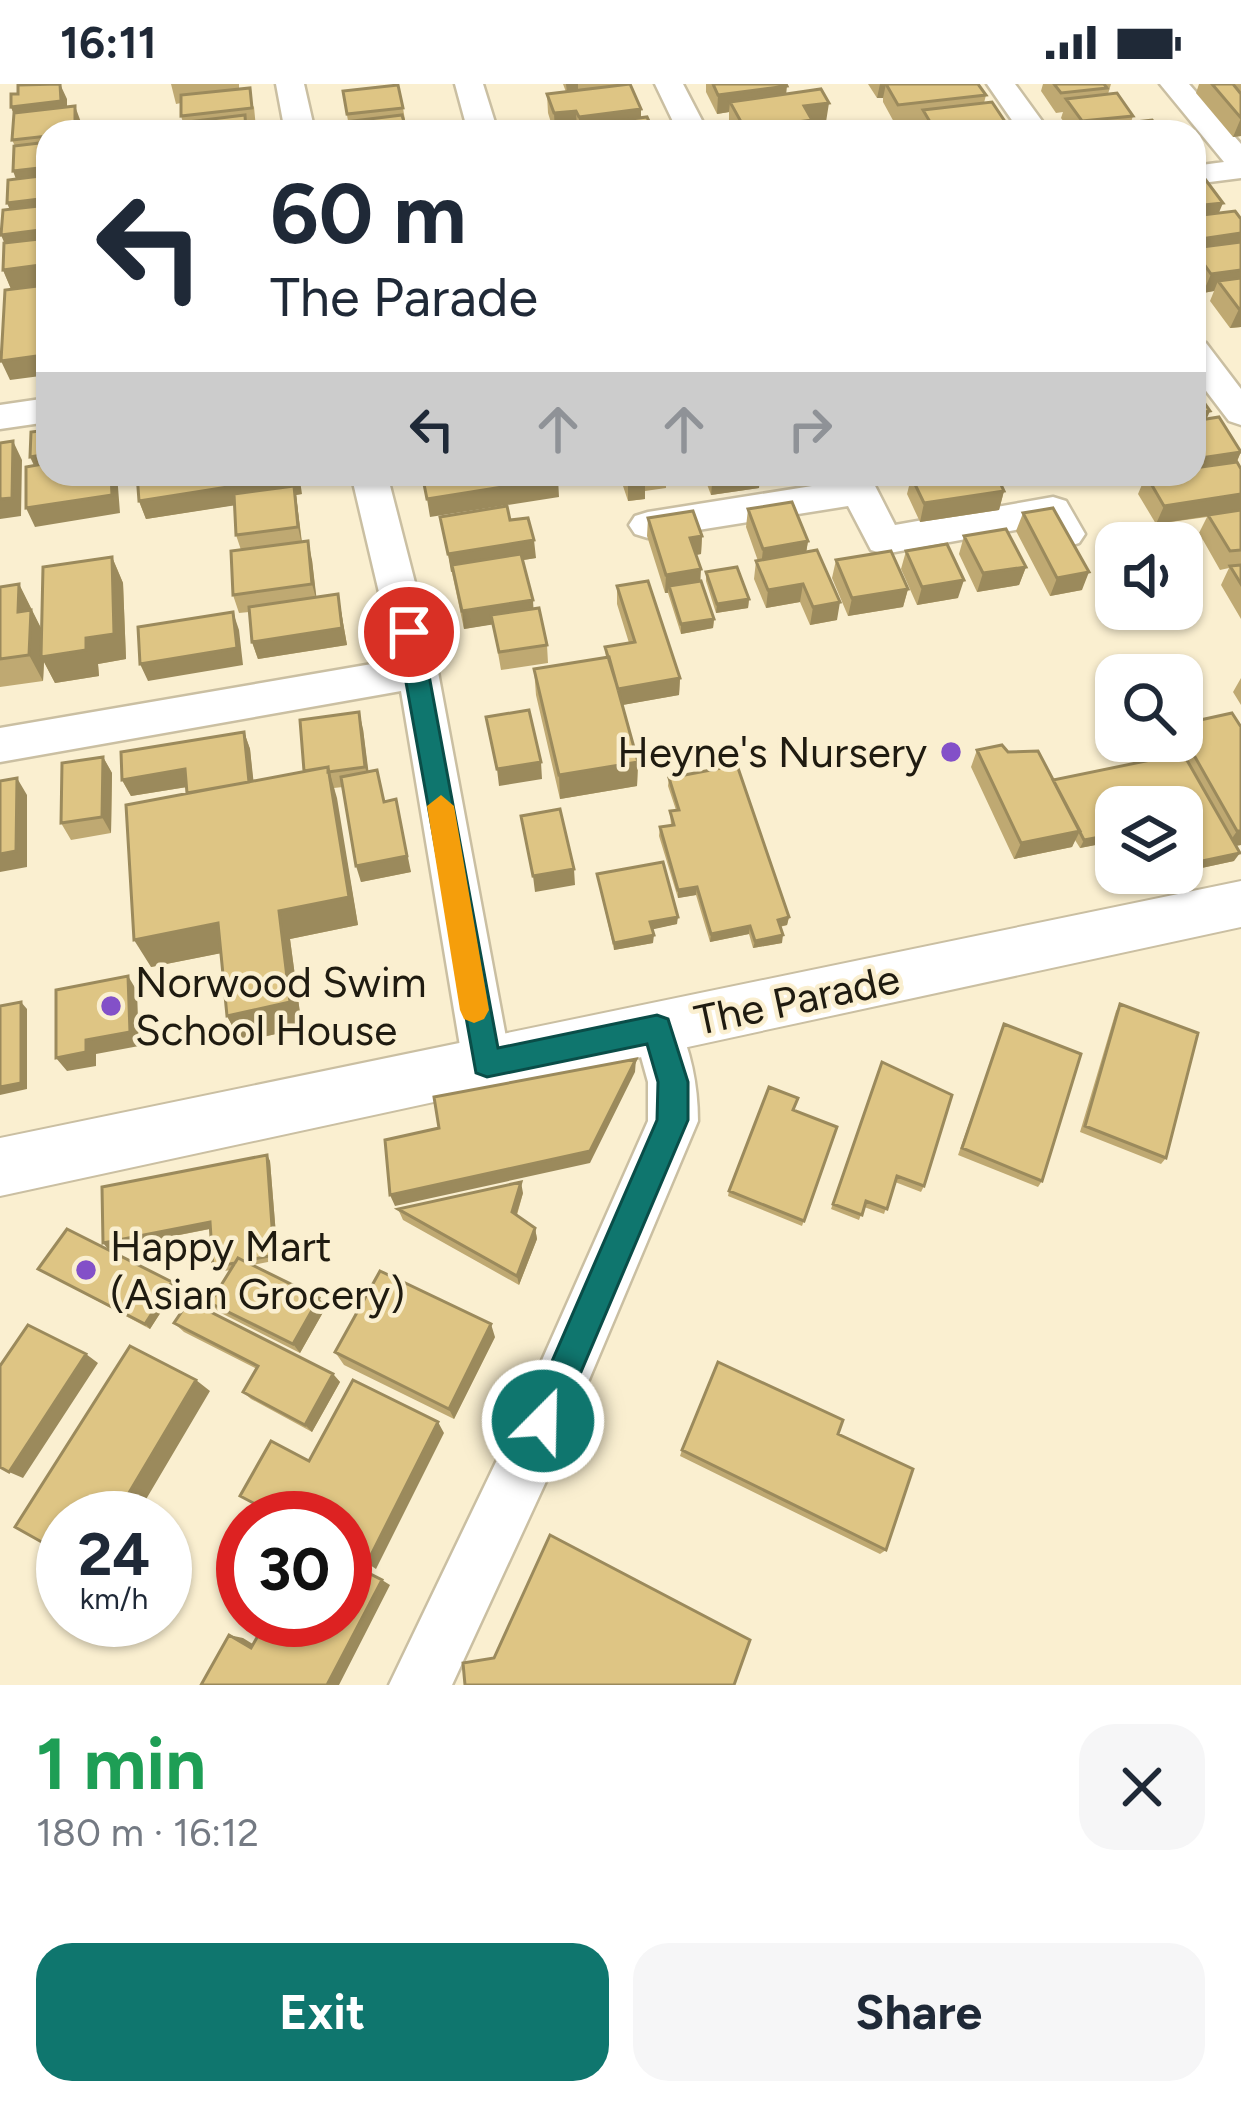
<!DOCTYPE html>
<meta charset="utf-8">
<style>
:root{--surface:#fff;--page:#f6f6f7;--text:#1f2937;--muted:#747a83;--accent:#0f766e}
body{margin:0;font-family:Figtree,sans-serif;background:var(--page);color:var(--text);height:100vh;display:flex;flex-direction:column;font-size:45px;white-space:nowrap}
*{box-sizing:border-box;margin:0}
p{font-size:39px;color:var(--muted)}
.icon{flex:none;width:66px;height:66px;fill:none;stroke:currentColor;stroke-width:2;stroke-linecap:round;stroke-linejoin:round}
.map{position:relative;height:1601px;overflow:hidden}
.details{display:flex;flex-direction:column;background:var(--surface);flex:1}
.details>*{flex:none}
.top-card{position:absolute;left:36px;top:36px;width:1170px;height:366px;border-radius:36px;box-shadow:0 3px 9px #0004;background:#fff;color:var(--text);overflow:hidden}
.tools{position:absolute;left:1095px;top:438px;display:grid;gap:24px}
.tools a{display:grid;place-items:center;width:108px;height:108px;border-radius:24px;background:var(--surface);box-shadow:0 3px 9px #0004;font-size:60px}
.speed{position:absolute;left:36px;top:1407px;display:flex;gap:24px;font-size:60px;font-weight:700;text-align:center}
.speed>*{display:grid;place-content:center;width:156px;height:156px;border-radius:50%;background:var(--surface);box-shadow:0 3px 9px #0004;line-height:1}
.speed small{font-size:30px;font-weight:400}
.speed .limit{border:18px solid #d22;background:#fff;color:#111}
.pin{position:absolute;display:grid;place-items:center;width:102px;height:102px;color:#fff;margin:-51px;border:6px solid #fff;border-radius:50%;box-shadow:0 3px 12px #0007}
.me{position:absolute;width:132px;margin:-66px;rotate:23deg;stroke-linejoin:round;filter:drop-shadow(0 0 9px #0008)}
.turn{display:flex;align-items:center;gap:42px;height:252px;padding:0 36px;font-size:54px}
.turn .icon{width:156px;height:156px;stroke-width:2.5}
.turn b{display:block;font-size:84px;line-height:102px}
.lanes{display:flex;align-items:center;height:114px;padding:0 36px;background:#0003;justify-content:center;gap:60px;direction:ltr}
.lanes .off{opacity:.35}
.round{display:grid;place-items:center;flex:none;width:126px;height:126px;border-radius:36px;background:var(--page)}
.summary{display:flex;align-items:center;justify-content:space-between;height:204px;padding:0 36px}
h1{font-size:72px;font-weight:700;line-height:90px;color:#1e9e55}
.primary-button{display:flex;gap:24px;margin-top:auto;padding:24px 36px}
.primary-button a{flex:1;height:138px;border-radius:36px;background:var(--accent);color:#fff;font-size:48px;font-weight:700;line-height:138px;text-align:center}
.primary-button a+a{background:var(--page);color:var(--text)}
.status{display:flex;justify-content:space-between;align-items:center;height:84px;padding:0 60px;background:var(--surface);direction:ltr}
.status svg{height:33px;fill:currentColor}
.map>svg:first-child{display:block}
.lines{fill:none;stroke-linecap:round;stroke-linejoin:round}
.minor-casing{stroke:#cabfa2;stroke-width:5}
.major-casing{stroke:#cabfa2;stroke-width:4}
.minor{fill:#fff;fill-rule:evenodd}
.major{fill:#fff;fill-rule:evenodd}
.wall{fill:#bfa972}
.shaded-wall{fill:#9b8a5c}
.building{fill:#dec584;stroke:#9b8a5c;stroke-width:3}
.route{fill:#0f766e;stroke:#0a4d48;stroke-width:3}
.slow{fill:#f59e0b}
.poi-dot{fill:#8350c8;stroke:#faefd0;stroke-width:4.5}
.labels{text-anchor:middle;stroke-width:9;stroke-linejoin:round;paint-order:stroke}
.poi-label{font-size:42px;fill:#1f1b10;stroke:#faefd0;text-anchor:start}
.street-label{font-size:42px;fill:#1f1b10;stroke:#faefd0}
</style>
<div class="status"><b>16:11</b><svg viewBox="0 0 49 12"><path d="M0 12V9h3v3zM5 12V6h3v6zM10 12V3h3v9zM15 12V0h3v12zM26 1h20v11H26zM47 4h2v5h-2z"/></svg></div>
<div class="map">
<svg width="1241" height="1601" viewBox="0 0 1241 1601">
<rect width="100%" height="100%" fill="#faefd0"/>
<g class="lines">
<defs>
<path id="minor" d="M276,0H304L315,48H285Z
M455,0H483L498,48H468Z
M655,0H683L708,48H678Z
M987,0H1015L1050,48H1020Z
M1160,0H1189L1241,60V94L1194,100V82L1224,78Z
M1194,256L1206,259L1241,305V341L1229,337L1194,291Z
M48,314V338L0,345V321Z
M351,390H387L438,588L511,980L504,996L487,1002L470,996L463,980L401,607L0,678V644L395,576Z
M833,390H869L895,441L1053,413L1066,417L1085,450L1079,459L1066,463L1053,459L1042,441L884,470L871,466L848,422L648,454L635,450L629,441L635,432L648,428L837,398Z
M657,922L674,929C690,964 698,998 698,1037L548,1393L452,1601H389L508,1353L648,1037V998L633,944L640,929Z"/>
<path id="major" d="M1241,797V843L0,1112V1054Z"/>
</defs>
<!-- minor casing -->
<use href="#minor" class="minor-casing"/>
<!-- major casing -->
<use href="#major" class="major-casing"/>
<!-- minor -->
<use href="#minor" class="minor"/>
<!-- major -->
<use href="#major" class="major"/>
</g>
<!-- wall -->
<path class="wall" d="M171,0H239V5L254,23L256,44L248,45V48H186L181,32V19L176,20Z
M563,0H630L641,34L654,48H554L548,29L547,10L566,8Z
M706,0H786V10L826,38L811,40L810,48H734L729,37V28L717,30L706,8Z
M868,0H978L986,11L984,19L1008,42L1006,48H921L919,46L921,37L895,40L883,18V14H877Z
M1043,0H1111L1108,10L1133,32L1131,38L1161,48H1071L1061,34L1063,28L1056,29L1041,7Z
M1199,0H1241V52L1233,53L1196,9Z
M343,7L403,24L407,48L348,37Z
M67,15V23L82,41V48H48V201L11,205L3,186L9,126L16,95L15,62L12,56L14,30L11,23Z
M1194,92L1219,129L1241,135V243L1230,244L1210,217L1214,207L1203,209L1194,196Z
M1206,335L1241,366L1237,378L1241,385V535L1221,501L1229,484L1220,486L1199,449L1207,433L1156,440L1138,410L1146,391L1194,390Z
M619,390H666V404L645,407V415L628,417Z
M676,390H760L759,404L711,411L705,395L679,399Z
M906,390L998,391L1004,407L999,426L920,438L907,410L910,398Z
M302,410L296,411L302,458L312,476L316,513L338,510L347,561L258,575L252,558L249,528L239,529L233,511L241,466L236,451L234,421L146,435L139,417Z
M748,425L808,457L806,468L837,536L810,541L800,518L766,524L754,495L756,477H758L746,443Z
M1023,429L1082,506L1050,512L1016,447Z
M440,433L510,436L536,474L523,476L533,525L547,561L548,579L501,586L493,540L464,545Z
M648,434L702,452L701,470L696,471L700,497L714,535L713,544L681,550L668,509H665L647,452Z
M964,452L1026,483L1019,501L977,508L959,470Z
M906,467L958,514L917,521L901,485Z
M112,473L123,499L126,575L98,580L99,592L55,599L44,578L43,597L0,603V503L19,500L42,547Z
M836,476L908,505L903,523L848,532L832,494Z
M706,488L749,515L748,524L716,529L706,497Z
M617,502L680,594L679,611L622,621L638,678L637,702L560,715L536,611L534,585L606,574L605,563L629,559L617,520Z
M1241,594V621L1233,608Z
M1182,640L1241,643V761L1235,762L1234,777L1183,788L1182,723H1116V757L1080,764L1075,756L1072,763L1014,775L971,683L977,666L1008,668L1053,696L1138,678L1126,657H1182Z
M363,645L368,688L384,717L411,788L361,798L343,703L334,704L358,841L290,855L302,944L241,958L227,932L221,869L151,883L187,709V703L131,712L122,696L244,648L250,665L253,697L304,687Z
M103,673L112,689L111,749L71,756L61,739Z
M669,694L789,833L787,841L780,843L782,859L753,864L749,850L710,858L696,811L678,814L659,752L660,743L671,741L670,727L676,726L668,702Z
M597,790L677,840L652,845L653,859L614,866Z
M1120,920L1166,1074L1161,1080L1080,1048L1116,927Z
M1004,940L1042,1097L1038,1103L958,1071Z
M882,978L924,1102L921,1108L895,1098L884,1130L864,1123L859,1136L831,1125Z
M794,1027L837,1043L802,1142L728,1112L729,1107Z
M267,1071L270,1077L278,1176L253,1181L326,1223L300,1269L219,1228L210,1219L231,1186L217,1188L213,1183L210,1145L108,1165Z
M523,1109L517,1131L535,1144L537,1155L519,1201L403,1136L398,1125Z
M38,1185L177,1203L150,1245Z
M174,1239L333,1290L340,1298L312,1348L251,1315L243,1308L257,1285L184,1248Z
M495,1253L454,1335L344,1281L335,1268Z
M838,1350L886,1466L880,1470L680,1372L682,1366Z"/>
<!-- shaded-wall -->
<path class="shaded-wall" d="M60,0L67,15V36L18,42L11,23Z
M566,0H578V8L567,9Z
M880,0H886L883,14H877Z
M787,2L785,21L730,18L729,28L717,30L718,11Z
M829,19L826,38L811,40L810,48H744L745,45L804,22Z
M75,22L82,41V48H75Z
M641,25V44L579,48V33Z
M576,27L577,46L555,48L554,29Z
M1241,34V52L1233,53Z
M1008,42L1006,48H955Z
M48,83V103L20,106L13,87Z
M48,114V135L15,138L7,119Z
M1223,119L1215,138L1194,141V122Z
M48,145V165L9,170L1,151Z
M1241,149V168L1194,166V156Z
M48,180V201L11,205L3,186Z
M1241,186V204L1218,197L1214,207L1203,209L1211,190Z
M46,201L48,291L10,296L1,277Z
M1239,225H1241V243L1230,244Z
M1210,327L1202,346L1194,347V330Z
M13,357L22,376L21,432L0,435V415Z
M1241,368L1233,386L1194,390V375Z
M48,370V390L39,392L30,373Z
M111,390H117L120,429L35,443L26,424Z
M299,390L302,410L296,411L302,461L298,443L295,412L146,435L139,417Z
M713,390H760L759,404L711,411Z
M558,394L559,413L430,433L427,415Z
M645,396V415L628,417V399Z
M1004,407L999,426L920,438L924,419Z
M1241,410V427L1156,440L1164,422Z
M702,452L701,470L689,472L690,454Z
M534,456L536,474L451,488L448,470Z
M308,457L312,476L317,518L312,500Z
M808,457L805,476L761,483L763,465Z
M112,473L123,499L126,575L98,580L99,592L55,599L44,578L43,597L29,571L18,528L19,500L45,552L86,554Z
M1026,483L1019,501L977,508L983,489Z
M701,485L700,504L669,502L668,509H665L666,491Z
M1089,488L1082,506L1050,512L1057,494Z
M964,496L958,514L917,521L922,503Z
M803,500L800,518L766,524L768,506Z
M908,505L903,523L848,532L852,514Z
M338,510L347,561L258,575L252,558Z
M749,515L748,524L716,529L717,520Z
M533,516L534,534L464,545L462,527Z
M840,518L837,536L810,541L813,523Z
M233,528L239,546L243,581L148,597L140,580Z
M714,535L713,544L681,550V540Z
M680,594L679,611L617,622V605Z
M359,628L363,645L370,699L365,683Z
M244,648L250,665L256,720L187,714Z
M103,673L112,689L111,749L102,733Z
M541,678L542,695L499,702L497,685Z
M638,678L637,702L560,715L559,691Z
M328,683L337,714L358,841L290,855L302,944L241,958L227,932L279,827Z
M185,685L193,702L131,712L122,696Z
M17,694L27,711V783L0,788V770Z
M396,715L411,788L361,798L356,782Z
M1080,747L1072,763L1014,775L1021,759Z
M1237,747H1241V761L1226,763Z
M1116,750V757L1080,764L1084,756Z
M1240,769L1234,777L1183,788L1188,780Z
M574,785L575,801L535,808L533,792Z
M697,803L696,811L678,814V806Z
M678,833L677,840L650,846V838Z
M789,833L787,841L777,843L778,836Z
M218,839L232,867L151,883L134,856Z
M750,842L749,850L710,858L711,850Z
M654,851L653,859L614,866V859Z
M783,851L782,859L753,864L755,857Z
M128,892L137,907L139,962L96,970V982L67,987L56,974Z
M21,918L27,925V1005L0,1011V1003Z
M636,975L635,988L590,1079L395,1122L390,1111Z
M267,1071L270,1077L278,1176L274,1171Z
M521,1098L523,1109L514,1139L512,1128Z
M210,1138L214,1144L108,1165L103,1159Z
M535,1144L537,1155L519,1201L517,1192Z
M172,1198L177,1203L150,1245L145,1240Z
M319,1214L326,1223L300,1269L293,1260Z
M491,1240L495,1253L454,1335L449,1325Z
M86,1270L98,1279L23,1394L9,1388Z
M333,1290L340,1298L312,1348L305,1341Z
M196,1296L210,1307L135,1434H114Z
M438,1338L444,1349L376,1485L367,1479Z
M382,1496L390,1501L339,1601H327Z
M229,1551L243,1554L264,1567L251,1564Z"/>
<!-- building -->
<path class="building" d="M60,0L61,17L11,23V10H18V1Z
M630,0L641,25L579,33L576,27L554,29L547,10Z
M713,0H786L787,2L718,11Z
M886,0H978L986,11L898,21Z
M1054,0H1104L1107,4L1061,9Z
M1212,0H1233L1241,10V34Z
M398,1L403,24L347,30L343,7Z
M250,4L252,24L181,32V11Z
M821,5L829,19L804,22L812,36L745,45L730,18Z
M1117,9L1133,32L1082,37L1066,15Z
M992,18L1008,42L955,48H936L923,26Z
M75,22V48H48V52L12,56L14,29Z
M245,31L246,48H187V38Z
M402,31L407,48H347L345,38Z
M647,33L654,48H571L569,43Z
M1152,36L1161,48H1096L1092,43Z
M477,44L478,48H446Z
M806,45L807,48H775Z
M48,58V83L13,87L14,62Z
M48,91V114L7,119L8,96Z
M1202,91L1223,119L1194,122V92Z
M48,121V145L1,151L3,126Z
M1235,127L1241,135V149L1194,156V132Z
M48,154V180L3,186L4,159Z
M1241,158V186L1211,190L1194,166V164Z
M1241,194V225H1239L1218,197Z
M46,201L44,271L1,277L5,206Z
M1194,304L1210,327L1194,330Z
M1219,333L1241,368L1194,375V337Z
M48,346V370L30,373L31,348Z
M13,357L12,414L0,415V359Z
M1237,378L1241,385V410L1164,422L1146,391L1194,390V384Z
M48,379V390H111L112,411L26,424V383Z
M137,390H297V392L139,417Z
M422,390H557L558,394L427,415Z
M625,390H643L645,396L628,399Z
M922,390H996L1004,407L924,419L911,392Z
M294,402L298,443L236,451L234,410Z
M792,418L808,457L763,465L748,425Z
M507,422L510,436L528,434L534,456L448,470L440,433Z
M1053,424L1089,488L1057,494L1023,429Z
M1241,426V466L1230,467L1208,431Z
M693,427L702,452L690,454L701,485L666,491L648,434Z
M1006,445L1026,483L983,489L964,452Z
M308,457L312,500L233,511L231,467Z
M947,460L964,496L922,503L906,467Z
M817,466L840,518L813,523L803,500L768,506L756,477Z
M891,467L908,505L852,514L836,476Z
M521,470L533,516L462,527L452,481Z
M112,473L114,550L86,554V566L41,573L43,483Z
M1241,481V500L1230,482Z
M737,483L749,515L717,520L706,488Z
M648,497L680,594L618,605L605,563L635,558L617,502Z
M701,497L714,535L681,540L669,502Z
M19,500L18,528L31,526L29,571L0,575V503Z
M338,510L342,544L252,558L249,523Z
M539,524L547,561L499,568L491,531Z
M233,528L237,564L140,580L138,543Z
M609,573L638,678L559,691L534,585Z
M529,626L541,678L497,685L486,633Z
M359,628L365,683L328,688V683L304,687L300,636Z
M1232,629L1241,643V747H1237L1182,650V640Z
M244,648L249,698L187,709L185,685L122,696L121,668Z
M1135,657H1176L1240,769L1188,780L1182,769V723H1116V750L1084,756L1053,696L1146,677Z
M1002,661L1008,668L1038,667L1080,747L1021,759L977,666Z
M103,673L102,733L61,739L62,679Z
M737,681L789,833L778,836L783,851L755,857L750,842L711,850L697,803L678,806L660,743L674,741L670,727L679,726L669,694Z
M328,683L349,813L279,827L290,918L227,932L218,839L134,856L126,721Z
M377,686L384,718L396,715L407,772L356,782L341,693Z
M17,694L16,767L0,770V697Z
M560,725L574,785L533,792L521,732Z
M663,778L678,833L650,838L654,851L614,859L597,790Z
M128,892L130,948L86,956V968L56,974V906Z
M21,918V999L0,1003V922Z
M1120,920L1198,949L1166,1074L1085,1042Z
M1004,940L1081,970L1042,1097L962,1064Z
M636,975L590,1067L390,1111L385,1056L439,1044L434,1013Z
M882,978L952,1011L924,1102L897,1092L887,1125L866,1117L862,1131L833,1120Z
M769,1003L798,1014L793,1026L837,1043L804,1137L729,1107Z
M267,1071L274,1171L244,1177L238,1174L235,1179L213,1183L210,1138L103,1159L102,1103Z
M521,1098L512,1128L535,1144L517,1192L398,1125Z
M67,1145L172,1198L145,1240L38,1185Z
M238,1174L319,1214L293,1260L210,1219Z
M380,1187L491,1240L449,1325L335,1268Z
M189,1217L333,1290L305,1341L243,1308L258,1282L174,1239Z
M28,1241L86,1270L9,1388L0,1383V1282Z
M130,1262L196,1296L114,1434H63V1470L15,1443Z
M718,1278L843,1336L838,1350L913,1385L886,1466L682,1366Z
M353,1296L438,1338L367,1479L345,1467V1434H282L240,1412L271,1357L309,1377Z
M550,1451L750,1556L734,1601H465L463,1579L494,1574Z
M345,1477L382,1496L327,1601H201L229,1551L251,1564L267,1536H345Z"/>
<!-- route -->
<path class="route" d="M409,539L421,548L498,964L657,931L668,935L688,998V1036L555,1349L543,1354L531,1349L526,1337L657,1036L658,998L647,960L487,993L476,989L397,548Z"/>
<!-- slow -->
<path class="slow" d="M441,711L454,722L489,926L484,935L474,939L464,935L460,926L427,722Z"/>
<!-- markers -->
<g class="poi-dot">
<circle cx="951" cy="668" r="12"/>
<circle cx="111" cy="922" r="12"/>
<circle cx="86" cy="1186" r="12"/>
</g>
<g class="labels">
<!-- poi labels -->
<g class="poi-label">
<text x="927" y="683" text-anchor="end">Heyne's Nursery</text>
<text x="135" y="913">Norwood Swim<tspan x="135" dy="48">School House</tspan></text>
<text x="110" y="1177">Happy Mart<tspan x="110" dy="48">(Asian Grocery)</tspan></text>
</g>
<!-- street labels -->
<g class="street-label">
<text transform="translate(797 915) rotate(-12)" y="15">The Parade</text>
</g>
</g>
</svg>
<div class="tools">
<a><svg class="icon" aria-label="sound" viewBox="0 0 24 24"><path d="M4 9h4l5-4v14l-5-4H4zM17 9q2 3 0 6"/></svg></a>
<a><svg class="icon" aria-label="search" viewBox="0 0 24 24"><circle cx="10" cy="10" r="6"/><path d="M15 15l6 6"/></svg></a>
<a><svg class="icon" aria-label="layers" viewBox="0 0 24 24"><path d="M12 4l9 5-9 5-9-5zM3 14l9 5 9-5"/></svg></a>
</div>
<div class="speed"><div>24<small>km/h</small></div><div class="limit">30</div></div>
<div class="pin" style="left:409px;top:548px;background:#d93025"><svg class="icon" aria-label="arrive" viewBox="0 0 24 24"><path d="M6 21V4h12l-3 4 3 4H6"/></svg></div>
<svg class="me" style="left:543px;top:1337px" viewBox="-20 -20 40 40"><circle r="17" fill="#0f766e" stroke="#fff" stroke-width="3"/><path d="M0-11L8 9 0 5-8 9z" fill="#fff"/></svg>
<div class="top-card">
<div class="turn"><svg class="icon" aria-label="left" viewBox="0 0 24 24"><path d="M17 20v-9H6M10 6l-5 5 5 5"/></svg><div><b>60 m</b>The Parade</div></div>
<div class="lanes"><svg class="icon" aria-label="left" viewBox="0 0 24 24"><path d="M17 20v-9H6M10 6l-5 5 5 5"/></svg><svg class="icon off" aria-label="ahead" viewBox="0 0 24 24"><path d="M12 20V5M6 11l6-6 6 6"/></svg><svg class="icon off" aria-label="ahead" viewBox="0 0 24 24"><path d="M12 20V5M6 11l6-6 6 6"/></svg><svg class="icon off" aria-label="right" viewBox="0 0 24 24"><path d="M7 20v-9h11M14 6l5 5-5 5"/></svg></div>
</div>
</div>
<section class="details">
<div class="summary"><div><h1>1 min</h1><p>180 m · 16:12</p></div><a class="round"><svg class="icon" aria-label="close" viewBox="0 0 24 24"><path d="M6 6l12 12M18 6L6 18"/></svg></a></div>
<div class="primary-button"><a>Exit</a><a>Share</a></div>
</section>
